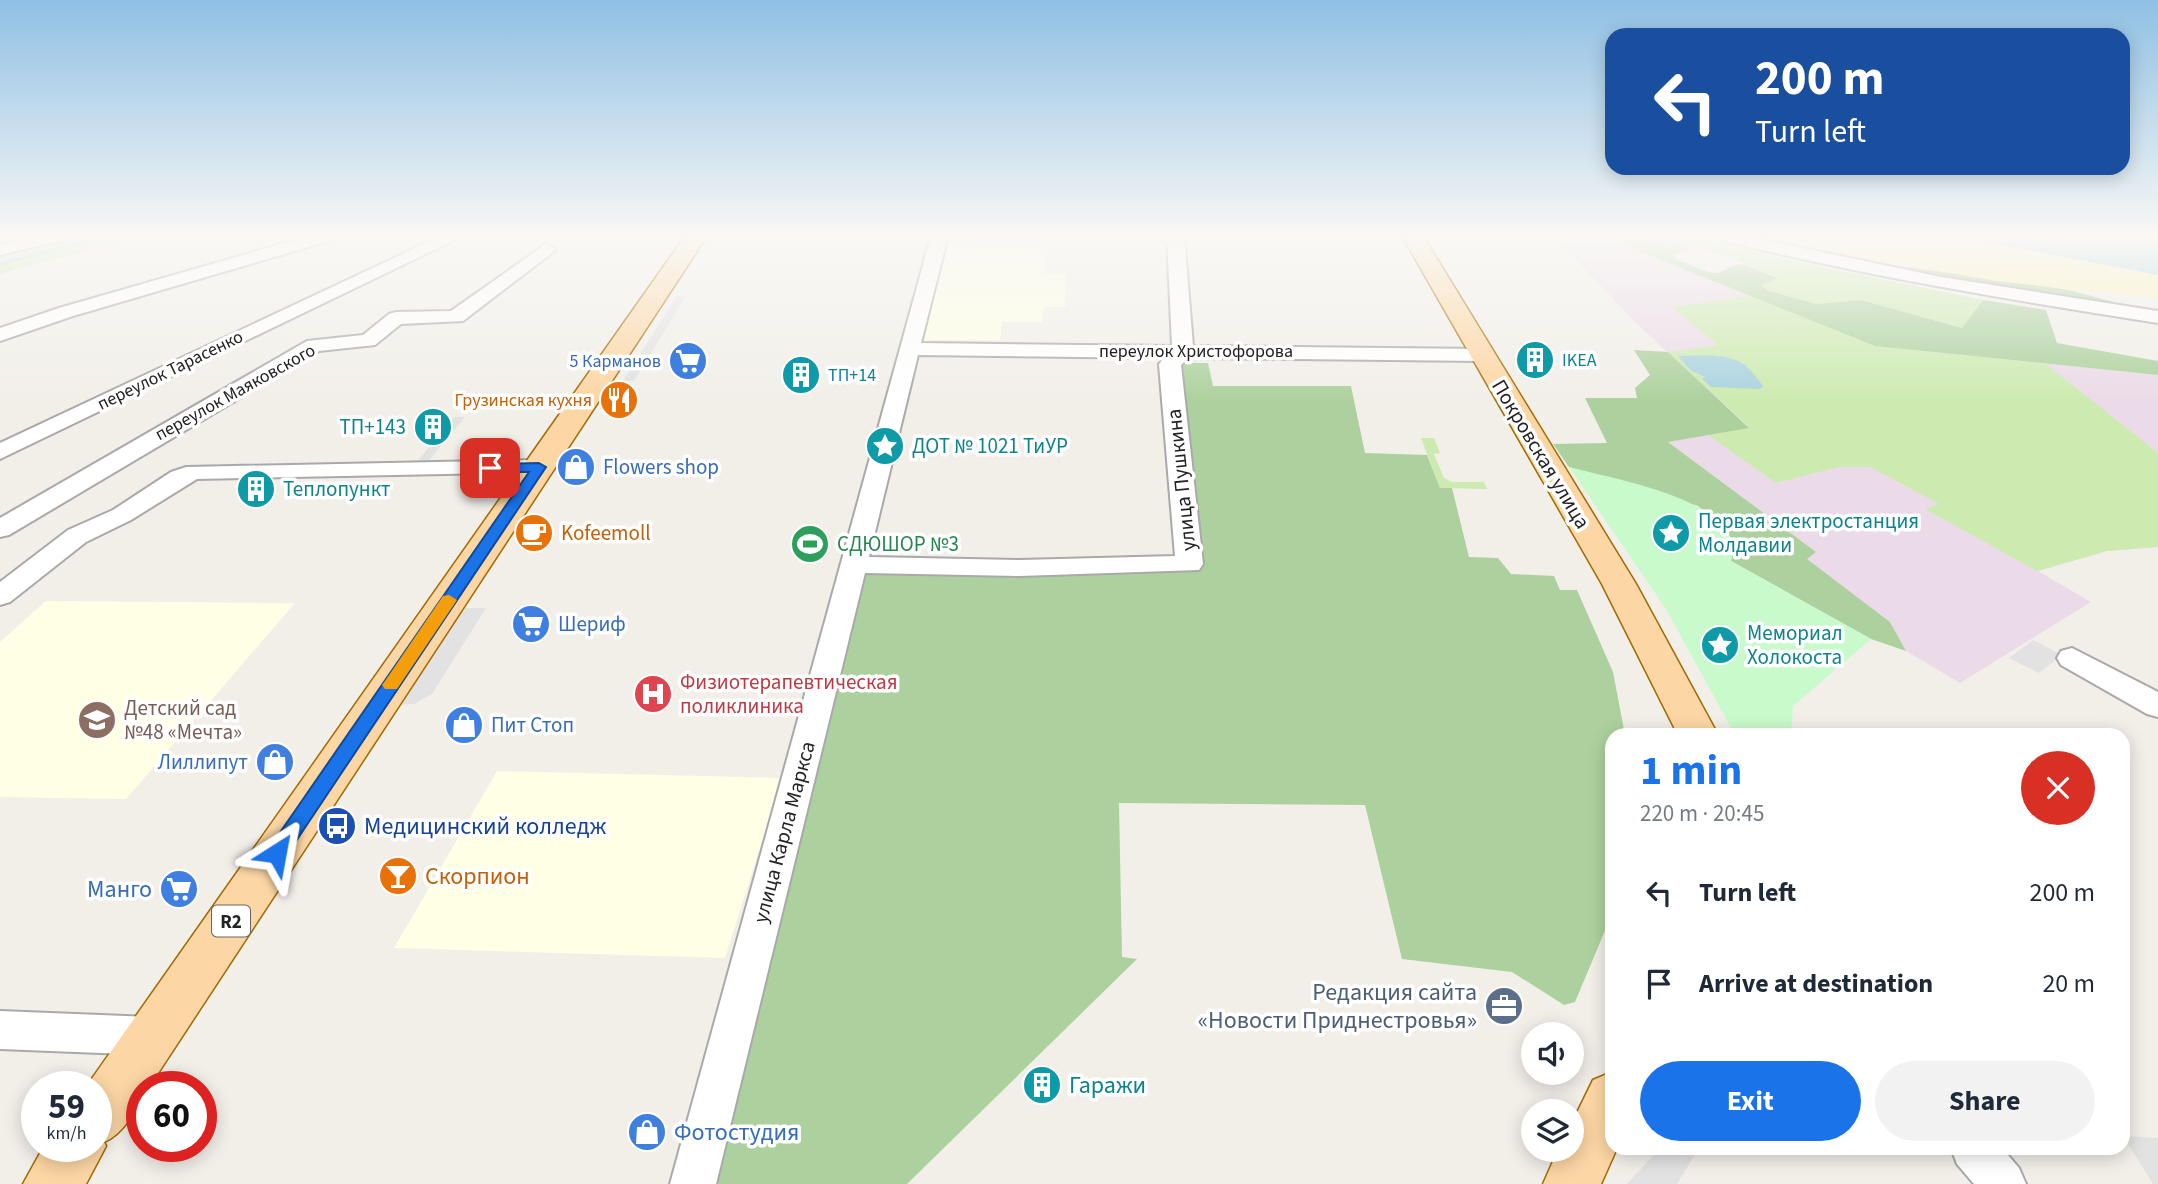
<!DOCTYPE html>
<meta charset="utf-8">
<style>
:root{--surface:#fff;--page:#f2f2f3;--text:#1f2937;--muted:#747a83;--accent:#1a73e8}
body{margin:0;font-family:"Source Sans 3",sans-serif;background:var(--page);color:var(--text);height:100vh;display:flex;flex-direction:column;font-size:26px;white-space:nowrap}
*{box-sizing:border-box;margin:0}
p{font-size:23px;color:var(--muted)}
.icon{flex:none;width:38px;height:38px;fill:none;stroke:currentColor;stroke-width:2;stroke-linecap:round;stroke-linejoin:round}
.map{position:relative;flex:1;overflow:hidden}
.sheet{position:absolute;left:1605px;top:728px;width:525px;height:427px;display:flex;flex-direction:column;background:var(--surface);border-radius:21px;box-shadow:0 4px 18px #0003}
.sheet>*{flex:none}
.hud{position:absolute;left:1605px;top:28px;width:525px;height:147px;border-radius:21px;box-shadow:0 4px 18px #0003;background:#1a4fa0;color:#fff;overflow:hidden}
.fabs{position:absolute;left:1521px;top:1022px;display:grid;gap:14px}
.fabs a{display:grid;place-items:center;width:63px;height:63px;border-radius:50%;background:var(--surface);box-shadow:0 4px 18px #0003;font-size:35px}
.speed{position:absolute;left:21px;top:1071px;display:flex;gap:14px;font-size:35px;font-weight:700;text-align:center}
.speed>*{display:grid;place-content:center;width:91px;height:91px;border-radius:50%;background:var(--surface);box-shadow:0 4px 18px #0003;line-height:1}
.speed small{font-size:18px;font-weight:400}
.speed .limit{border:10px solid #d22;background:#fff;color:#111}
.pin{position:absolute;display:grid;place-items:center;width:60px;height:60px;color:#fff;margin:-30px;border-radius:14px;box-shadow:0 4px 10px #0006}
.me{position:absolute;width:77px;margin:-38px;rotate:34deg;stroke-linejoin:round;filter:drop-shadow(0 0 5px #0008)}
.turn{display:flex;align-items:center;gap:24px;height:147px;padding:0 35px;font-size:32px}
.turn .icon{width:91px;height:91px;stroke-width:2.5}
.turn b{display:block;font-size:49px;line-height:60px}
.round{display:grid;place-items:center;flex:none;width:74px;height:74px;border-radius:37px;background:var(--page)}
.overview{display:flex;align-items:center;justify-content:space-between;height:119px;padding:0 35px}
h1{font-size:42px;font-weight:700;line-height:52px;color:var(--accent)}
.cta{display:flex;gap:14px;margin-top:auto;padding:14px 35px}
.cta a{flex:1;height:80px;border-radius:42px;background:var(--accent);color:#fff;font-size:28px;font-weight:700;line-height:80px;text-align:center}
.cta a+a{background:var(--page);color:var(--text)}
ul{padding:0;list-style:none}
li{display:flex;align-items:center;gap:21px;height:91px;padding:0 35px}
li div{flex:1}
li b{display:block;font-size:26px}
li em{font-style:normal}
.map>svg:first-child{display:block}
.industrial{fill:#ebdbe8}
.education{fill:#ffffe5}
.grass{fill:#cdebb0}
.forest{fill:#add19e}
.sand{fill:#fff1ba}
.park{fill:#c8facc}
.parking{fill:#e2e2e2}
.water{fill:#aad3df}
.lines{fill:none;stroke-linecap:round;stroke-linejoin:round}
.stream{stroke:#aad3df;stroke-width:3.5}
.minor-casing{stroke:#a9a9a9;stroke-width:4}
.major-casing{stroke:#a06b00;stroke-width:3}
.minor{fill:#fff;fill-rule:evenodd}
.major{fill:#fcd6a4;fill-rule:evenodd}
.route{fill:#1a73e8;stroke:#114b97;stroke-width:2}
.slow{fill:#f59e0b}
.labels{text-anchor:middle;stroke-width:7;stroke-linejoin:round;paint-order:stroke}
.far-street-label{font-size:18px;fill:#222;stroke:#fff}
.far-culture-label{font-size:18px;fill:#0d838f;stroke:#fff;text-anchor:start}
.far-shop-label{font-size:18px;fill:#366cbe;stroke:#fff;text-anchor:end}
.far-food-label{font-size:18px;fill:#c56008;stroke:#fff;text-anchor:end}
.shield{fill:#fff;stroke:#646464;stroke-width:2}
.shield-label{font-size:19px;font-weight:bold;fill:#222}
.culture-label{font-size:21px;fill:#0d838f;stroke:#fff;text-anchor:start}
.street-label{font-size:21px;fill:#222;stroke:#fff}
.shop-label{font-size:21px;fill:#366cbe;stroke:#fff;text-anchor:start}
.food-label{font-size:21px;fill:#c56008;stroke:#fff;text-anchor:start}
.leisure-label{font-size:21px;fill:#27864d;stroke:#fff;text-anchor:start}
.health-label{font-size:21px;fill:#be3a42;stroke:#fff;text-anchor:start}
.education-label{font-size:21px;fill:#785e54;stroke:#fff;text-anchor:start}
.near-transit-label{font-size:24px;fill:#164399;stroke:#fff;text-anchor:start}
.near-food-label{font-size:24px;fill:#c56008;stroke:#fff;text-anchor:start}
.near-shop-label{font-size:24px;fill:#366cbe;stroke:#fff;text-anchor:end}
.near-service-label{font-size:24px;fill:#4e5e75;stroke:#fff;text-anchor:end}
.near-culture-label{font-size:24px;fill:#0d838f;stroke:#fff;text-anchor:start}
</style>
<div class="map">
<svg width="2158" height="1184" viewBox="0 0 2158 1184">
<rect width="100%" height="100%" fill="#f2efe9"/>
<!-- industrial -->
<path class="industrial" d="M1619,243L1875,346L2158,375V547L2107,551L2038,571L2091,602L1960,683L1906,651L1890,622L1806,559L1815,552L1667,441L1749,427L1636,323L1561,244Z"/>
<!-- education -->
<path class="education" d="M947,236H1048L1045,274L1066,275L1065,307H1044L1042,322H1002L1000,340H919Z
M46,601L295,603L126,799L0,797V642Z
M497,771L782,778L725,958L394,948Z"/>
<!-- grass -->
<path class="grass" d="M92,236H142L0,274V258Z
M1652,236H1697L1778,258L1983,300L1963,328L1861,300L1816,304L1767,290L1761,285L1777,277L1723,255Z
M1751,296L1875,346L2046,364L2158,453V547L2107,551L2037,571L1925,509L1939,504L1870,467H1839L1776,483L1708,435L1749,427L1668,352L1718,345L1672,307Z
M1421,438H1434L1440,453L1434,454L1444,478L1452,482H1484L1487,489L1440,488Z"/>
<!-- forest -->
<path class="forest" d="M1635,236H1650L1686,246L1689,250L1674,254L1676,259L1708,272L1718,273L1737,264L1746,265L1778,278L1761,285L1767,290L1816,304L1861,300L1962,328L1983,300L2046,310L2057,343L2158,361V375L1875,346L1619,243Z
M1908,267L2069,290L2118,303L2110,305L1926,279L1897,268Z
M1634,350L1668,352L1749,428L1668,442L1816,552L1807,559L1890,622L1906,651L1871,639L1731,561L1733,542L1727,531L1698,506L1569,467L1553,444L1607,443L1585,398H1637L1635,388L1650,375Z
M1177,363H1208L1213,386H1351L1365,453L1427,455L1440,488H1452L1469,557L1498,558L1511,574L1554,576L1560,590H1577L1613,672L1625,735H1612V914L1575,1002L1564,1005L1512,972L1402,959L1365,805L1119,803L1122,957L1137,959L907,1184H713L864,572L1021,574L1201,569Z"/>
<!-- sand -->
<path class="sand" d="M1738,236H1954L2158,275V298L1996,281Z"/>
<!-- park -->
<path class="park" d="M1569,467C1611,479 1747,499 1731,561L1871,639L1793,706L1791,735H1735L1666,609Z"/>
<!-- parking -->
<path class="parking" d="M677,296L685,297L634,381L622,382Z
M454,417H465L426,464H415Z
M459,608H486L432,694L414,704L396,705Z
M2033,640L2062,655L2039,673L2009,658Z
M2123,1136L2158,1138V1184H2153Z
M1660,1148H1699L1677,1184H1627Z"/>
<!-- water -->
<path class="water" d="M1954,236H2158V275Z
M1707,355C1739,358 1744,360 1763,386L1760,389L1711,387L1702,379L1705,377L1690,370L1678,356Z"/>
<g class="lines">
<!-- stream -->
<path class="stream" d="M0,264L107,236"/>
<defs>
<path id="minor" d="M38,236H67L64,240L0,255V245Z
M309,236H335L332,240L73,316L0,341V328L59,308Z
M441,236H463L0,459V443Z
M931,236H948L921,343L1172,346L1167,236H1184L1193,346L1482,349L1492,355L1482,361L1188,358L1181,365L1203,564L1199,570L1020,576L865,573L716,1184H670ZM918,355L1164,358L1159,364L1175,556L1020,560L869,557Z
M1718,236H1746L1941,277L2158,311V323C2011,300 1865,276 1721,240Z
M546,244L555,249L552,253L463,321L401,324L375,345L319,351L9,535L0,537V518L307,341L363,335L389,314L396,312L451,311Z
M539,460L548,462L551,467L548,472L197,479L131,520L86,542L10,602L0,605V582L68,530L113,510L171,472L186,467Z
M2072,648L2158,692V717L2147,714L2061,665L2057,658L2061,651Z
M0,1011L151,1017L166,1023L172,1036L166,1049L151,1055L0,1049Z
M1951,1148H2002L2019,1168L2026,1184H1974L1957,1164Z"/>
<path id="major" d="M685,236H707L149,1087H142C142,1106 122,1135 104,1142L106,1146L86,1184H23L44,1146H96V1087H86Z
M1402,236H1423L1636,584L1718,735H1678L1602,584Z
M1612,1072V1148H1617L1601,1184H1543L1558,1150H1572V1123L1593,1080Z"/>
</defs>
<!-- minor casing -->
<use href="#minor" class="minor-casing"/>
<!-- major casing -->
<use href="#major" class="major-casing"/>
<!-- minor -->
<use href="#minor" class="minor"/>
<!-- major -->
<use href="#major" class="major"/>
</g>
<!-- sky -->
<linearGradient id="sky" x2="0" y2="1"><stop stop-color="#8fc0e4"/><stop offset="0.59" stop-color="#f9f8f5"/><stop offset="1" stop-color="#f9f8f5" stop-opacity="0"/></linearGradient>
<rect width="2158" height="401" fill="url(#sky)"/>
<!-- route -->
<path class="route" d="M539,463L546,467L284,859H270L267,853L270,847L529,472H490L483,468L490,464Z"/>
<!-- slow -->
<path class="slow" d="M449,595L457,600L397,689H385L382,685L385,681L443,596Z"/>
<!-- icons -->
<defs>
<symbol id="building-disc" viewBox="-11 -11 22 22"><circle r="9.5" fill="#0f9aa8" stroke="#fff"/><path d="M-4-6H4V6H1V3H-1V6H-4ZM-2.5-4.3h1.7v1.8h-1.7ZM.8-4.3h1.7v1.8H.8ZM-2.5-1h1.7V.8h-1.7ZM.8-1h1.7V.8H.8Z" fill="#fff"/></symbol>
<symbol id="supermarket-disc" viewBox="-11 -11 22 22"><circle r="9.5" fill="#3f7fe0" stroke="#fff"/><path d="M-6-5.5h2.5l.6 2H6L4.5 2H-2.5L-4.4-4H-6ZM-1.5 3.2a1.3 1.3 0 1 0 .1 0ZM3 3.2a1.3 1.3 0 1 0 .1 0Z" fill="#fff"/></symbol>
<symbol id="restaurant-disc" viewBox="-11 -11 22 22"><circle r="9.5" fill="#e8710a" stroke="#fff"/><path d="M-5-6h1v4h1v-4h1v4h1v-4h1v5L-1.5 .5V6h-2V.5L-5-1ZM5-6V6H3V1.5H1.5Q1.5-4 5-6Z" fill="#fff"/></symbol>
<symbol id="sight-disc" viewBox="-11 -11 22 22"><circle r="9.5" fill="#0f9aa8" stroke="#fff"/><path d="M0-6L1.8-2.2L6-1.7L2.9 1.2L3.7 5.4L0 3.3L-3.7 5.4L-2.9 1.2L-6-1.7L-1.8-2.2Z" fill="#fff"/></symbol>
<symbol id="shop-disc" viewBox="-11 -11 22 22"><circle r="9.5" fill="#3f7fe0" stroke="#fff"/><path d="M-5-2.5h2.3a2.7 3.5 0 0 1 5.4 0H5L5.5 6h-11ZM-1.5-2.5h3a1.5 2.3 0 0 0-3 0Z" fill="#fff"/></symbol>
<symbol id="cafe-disc" viewBox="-11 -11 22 22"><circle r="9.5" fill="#e8710a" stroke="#fff"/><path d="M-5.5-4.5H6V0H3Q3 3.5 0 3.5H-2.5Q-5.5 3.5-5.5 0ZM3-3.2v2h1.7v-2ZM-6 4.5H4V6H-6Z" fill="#fff"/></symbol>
<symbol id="stadium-disc" viewBox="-11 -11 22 22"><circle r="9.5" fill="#2e9e5b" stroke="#fff"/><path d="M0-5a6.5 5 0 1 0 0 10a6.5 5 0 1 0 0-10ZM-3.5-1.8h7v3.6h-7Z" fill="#fff"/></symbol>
<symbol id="hospital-disc" viewBox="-11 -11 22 22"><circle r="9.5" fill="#e0444e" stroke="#fff"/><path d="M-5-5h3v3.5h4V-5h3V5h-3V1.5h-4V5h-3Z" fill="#fff"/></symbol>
<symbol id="school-disc" viewBox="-11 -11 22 22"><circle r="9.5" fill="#8d6e63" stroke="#fff"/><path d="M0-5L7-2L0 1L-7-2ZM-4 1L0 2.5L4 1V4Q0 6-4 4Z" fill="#fff"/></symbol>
<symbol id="bus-disc" viewBox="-11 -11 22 22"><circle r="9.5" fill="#1a4fb4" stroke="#fff"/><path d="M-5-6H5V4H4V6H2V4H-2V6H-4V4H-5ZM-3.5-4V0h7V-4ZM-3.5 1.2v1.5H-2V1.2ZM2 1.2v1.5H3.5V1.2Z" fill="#fff"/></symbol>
<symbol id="bar-disc" viewBox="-11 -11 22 22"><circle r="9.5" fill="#e8710a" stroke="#fff"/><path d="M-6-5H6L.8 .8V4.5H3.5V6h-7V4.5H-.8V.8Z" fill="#fff"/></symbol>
<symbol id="office-disc" viewBox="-11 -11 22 22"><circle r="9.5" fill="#5c6f8a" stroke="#fff"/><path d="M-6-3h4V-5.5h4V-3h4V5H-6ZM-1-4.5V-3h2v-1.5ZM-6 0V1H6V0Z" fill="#fff"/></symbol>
</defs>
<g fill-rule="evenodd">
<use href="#building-disc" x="1513" y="338" width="44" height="44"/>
<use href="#supermarket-disc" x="666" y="339" width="44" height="44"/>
<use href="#building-disc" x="779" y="353" width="44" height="44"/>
<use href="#restaurant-disc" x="597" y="378" width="44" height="44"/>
<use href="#building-disc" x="411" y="405" width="44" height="44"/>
<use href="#sight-disc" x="863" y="424" width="44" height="44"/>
<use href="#shop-disc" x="554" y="445" width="44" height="44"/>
<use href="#building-disc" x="234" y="467" width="44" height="44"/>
<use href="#cafe-disc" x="512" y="511" width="44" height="44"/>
<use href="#sight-disc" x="1649" y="511" width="44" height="44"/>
<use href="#stadium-disc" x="788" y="522" width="44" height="44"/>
<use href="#supermarket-disc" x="509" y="602" width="44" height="44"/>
<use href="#sight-disc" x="1698" y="623" width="44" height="44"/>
<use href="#hospital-disc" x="631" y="672" width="44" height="44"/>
<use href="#school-disc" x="75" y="698" width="44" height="44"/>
<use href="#shop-disc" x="442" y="703" width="44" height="44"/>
<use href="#shop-disc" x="253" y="740" width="44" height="44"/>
<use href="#bus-disc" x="315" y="804" width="44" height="44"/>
<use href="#bar-disc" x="376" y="854" width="44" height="44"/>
<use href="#supermarket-disc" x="157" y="867" width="44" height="44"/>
<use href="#office-disc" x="1482" y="984" width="44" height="44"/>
<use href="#building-disc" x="1020" y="1063" width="44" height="44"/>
<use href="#shop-disc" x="625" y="1110" width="44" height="44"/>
</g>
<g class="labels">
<!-- far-street labels -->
<g class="far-street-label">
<text x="1196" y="357">переулок Христофорова</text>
<text transform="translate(170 370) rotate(-26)" y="6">переулок Тарасенко</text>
<text transform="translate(235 392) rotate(-29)" y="6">переулок Маяковского</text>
</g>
<!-- far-culture labels -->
<g class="far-culture-label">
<text x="1562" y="366">IKEA</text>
<text x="828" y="381">ТП+14</text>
</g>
<!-- far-shop labels -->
<g class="far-shop-label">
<text x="661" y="367">5 Карманов</text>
</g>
<!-- far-food labels -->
<g class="far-food-label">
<text x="592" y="406">Грузинская кухня</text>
</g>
<!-- shield labels -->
<rect class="shield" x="212" y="905.5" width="38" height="31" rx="5"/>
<g class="shield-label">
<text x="231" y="928">R2</text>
</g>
<!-- culture labels -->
<g class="culture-label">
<text x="406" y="434" text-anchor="end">ТП+143</text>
<text x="912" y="453">ДОТ № 1021 ТиУР</text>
<text x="283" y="496">Теплопункт</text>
<text x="1698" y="528">Первая электростанция<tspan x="1698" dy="24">Молдавии</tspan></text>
<text x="1747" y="640">Мемориал<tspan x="1747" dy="24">Холокоста</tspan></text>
</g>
<!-- street labels -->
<g class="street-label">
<text transform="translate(1541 454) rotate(59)" y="7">Покровская улица</text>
<text transform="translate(1181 480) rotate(-96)" y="7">улица Пушкина</text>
<text transform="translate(784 832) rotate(-75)" y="7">улица Карла Маркса</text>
</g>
<!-- shop labels -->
<g class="shop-label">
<text x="603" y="474">Flowers shop</text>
<text x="558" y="631">Шериф</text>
<text x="491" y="732">Пит Стоп</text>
<text x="248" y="769" text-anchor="end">Лиллипут</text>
</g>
<!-- food labels -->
<g class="food-label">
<text x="561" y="540">Kofeemoll</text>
</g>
<!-- leisure labels -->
<g class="leisure-label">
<text x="837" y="551">СДЮШОР №3</text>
</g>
<!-- health labels -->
<g class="health-label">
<text x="680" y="689">Физиотерапевтическая<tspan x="680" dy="24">поликлиника</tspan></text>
</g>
<!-- education labels -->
<g class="education-label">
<text x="124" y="715">Детский сад<tspan x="124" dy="24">№48 «Мечта»</tspan></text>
</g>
<!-- near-transit labels -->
<g class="near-transit-label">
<text x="364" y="834">Медицинский колледж</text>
</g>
<!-- near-food labels -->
<g class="near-food-label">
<text x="425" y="884">Скорпион</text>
</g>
<!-- near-shop labels -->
<g class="near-shop-label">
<text x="152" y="897">Манго</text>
<text x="674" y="1140" text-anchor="start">Фотостудия</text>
</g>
<!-- near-service labels -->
<g class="near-service-label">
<text x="1477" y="1000">Редакция сайта<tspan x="1477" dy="28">«Новости Приднестровья»</tspan></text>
</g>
<!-- near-culture labels -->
<g class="near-culture-label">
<text x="1069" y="1093">Гаражи</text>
</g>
</g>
</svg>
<div class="fabs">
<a><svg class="icon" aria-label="sound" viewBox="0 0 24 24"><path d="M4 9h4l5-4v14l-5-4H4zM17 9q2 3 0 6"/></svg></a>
<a><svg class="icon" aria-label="layers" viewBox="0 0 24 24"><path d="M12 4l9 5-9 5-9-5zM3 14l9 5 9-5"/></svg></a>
</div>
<div class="speed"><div>59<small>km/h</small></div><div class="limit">60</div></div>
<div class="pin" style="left:490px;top:468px;background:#d93025"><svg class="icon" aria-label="arrive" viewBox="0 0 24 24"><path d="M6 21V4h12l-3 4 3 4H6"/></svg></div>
<svg class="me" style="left:277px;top:853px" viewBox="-20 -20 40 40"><path d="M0-17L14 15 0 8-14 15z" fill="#1a73e8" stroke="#fff" stroke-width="4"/></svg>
<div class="hud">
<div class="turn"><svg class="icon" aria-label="left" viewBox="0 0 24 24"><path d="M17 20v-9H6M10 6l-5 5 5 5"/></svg><div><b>200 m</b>Turn left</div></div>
</div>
<section class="sheet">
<div class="overview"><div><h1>1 min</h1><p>220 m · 20:45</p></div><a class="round" style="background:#d93025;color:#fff"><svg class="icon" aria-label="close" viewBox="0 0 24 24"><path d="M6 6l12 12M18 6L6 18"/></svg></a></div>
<ul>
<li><svg class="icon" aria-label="left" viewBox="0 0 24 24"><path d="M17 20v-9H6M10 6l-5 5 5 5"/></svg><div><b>Turn left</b></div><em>200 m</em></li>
<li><svg class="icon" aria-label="arrive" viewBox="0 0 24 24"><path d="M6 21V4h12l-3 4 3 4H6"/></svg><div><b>Arrive at destination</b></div><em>20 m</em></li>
</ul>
<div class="cta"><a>Exit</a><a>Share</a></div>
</section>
</div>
